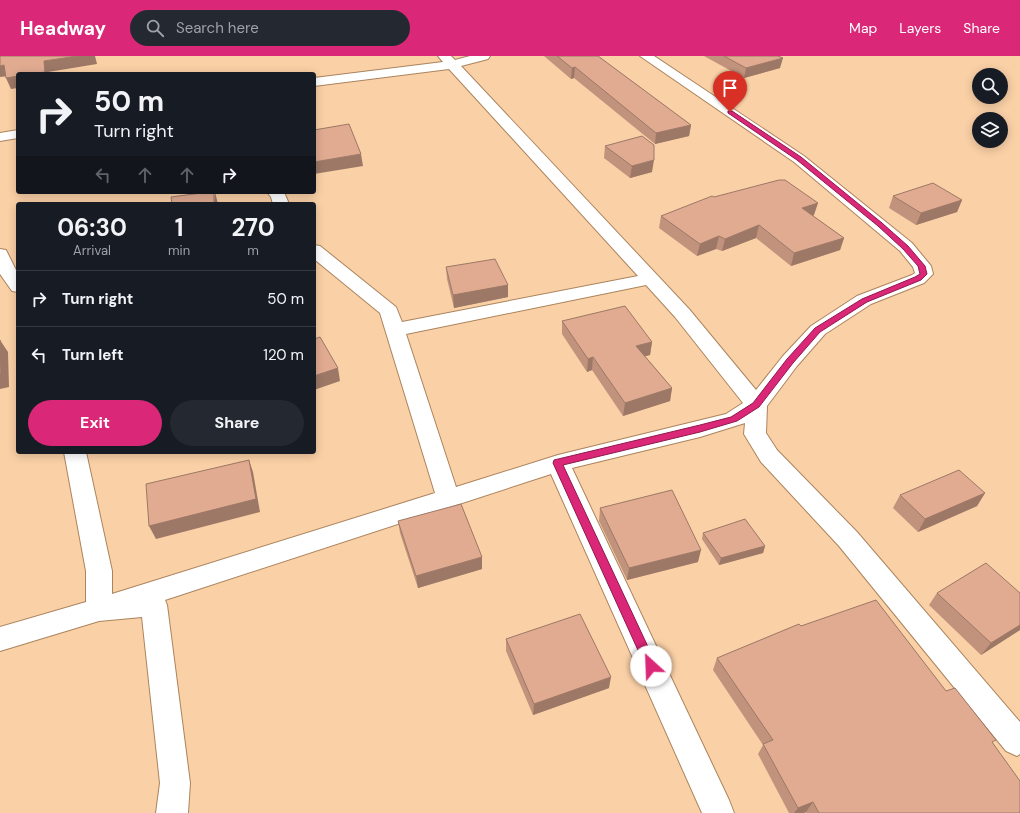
<!DOCTYPE html>
<style>
:root{--surface:#171b24;--page:#242831;--text:#f1f3f6;--muted:#9ea1a6;--line:#363941;--accent:#db2777}
body{margin:0;font-family:"DM Sans",sans-serif;background:var(--page);color:var(--text);height:100vh;display:flex;flex-direction:column;font-size:15px;white-space:nowrap}
*{box-sizing:border-box;margin:0}
p{font-size:13px;color:var(--muted)}
.icon{flex:none;width:22px;height:22px;fill:none;stroke:currentColor;stroke-width:2;stroke-linecap:round;stroke-linejoin:round}
.map{position:relative;flex:1;overflow:hidden}
.details{position:absolute;left:16px;top:146px;width:300px;height:252px;display:flex;flex-direction:column;background:var(--surface);border-radius:4px;box-shadow:0 2px 10px #0003}
.details>*{flex:none}
.banner{position:absolute;left:16px;top:16px;width:300px;height:122px;border-radius:4px;box-shadow:0 2px 10px #0003;background:#171b24;color:var(--text);overflow:hidden}
.tools{position:absolute;left:972px;top:12px;display:grid;gap:8px}
.tools a{display:grid;place-items:center;width:36px;height:36px;border-radius:50%;background:var(--surface);box-shadow:0 2px 10px #0003;font-size:20px}
.pin{position:absolute;display:grid;place-items:center;width:34px;height:34px;color:#fff;margin:-41px -17px;border-radius:50% 50% 50% 0;rotate:-45deg;box-shadow:0 0 4px #0007}
.pin .icon{rotate:45deg}
.me{position:absolute;width:44px;margin:-22px;rotate:335deg;stroke-linejoin:round;filter:drop-shadow(0 0 3px #0008)}
.turn{display:flex;align-items:center;gap:14px;height:84px;padding:0 12px;font-size:18px}
.turn .icon{width:52px;height:52px;stroke-width:2.5}
.turn b{display:block;font-size:28px;line-height:34px}
.lanes{display:flex;align-items:center;height:38px;padding:0 12px;background:#0003;justify-content:center;gap:20px;direction:ltr}
.lanes .off{opacity:.35}
.eta{display:flex;justify-content:space-evenly;align-items:center;height:68px;text-align:center}
.eta b{font-size:24px;font-weight:700;line-height:28px}
.button{display:flex;gap:8px;margin-top:auto;padding:8px 12px}
.button a{flex:1;height:46px;border-radius:24px;background:var(--accent);color:#fff;font-size:16px;font-weight:700;line-height:46px;text-align:center}
.button a+a{background:var(--page);color:var(--text)}
ul{padding:0;list-style:none}
li{display:flex;align-items:center;gap:12px;height:56px;padding:0 12px;border-top:1px solid var(--line)}
li div{flex:1}
li b{display:block;font-size:15px}
li em{font-style:normal}
header{display:flex;align-items:center;gap:24px;box-sizing:border-box;height:56px;padding:0 20px;background:var(--accent);color:#fff}
header strong{font-size:19px}
nav{display:flex;gap:22px;margin-inline-start:auto;font-size:14px}
.search{width:280px;height:36px;background:var(--page);display:flex;align-items:center;gap:10px;box-sizing:border-box;padding:0 14px;border-radius:22px;color:var(--muted);font-size:15px}
.map>svg:first-child{display:block}
.lines{fill:none;stroke-linecap:round;stroke-linejoin:round}
.street-casing{stroke:#ab845d;stroke-width:2}
.street{fill:#fff;fill-rule:evenodd}
.wall{fill:#c1937d}
.shaded-wall{fill:#9d7866}
.building{fill:#e0ab91;stroke:#9d7866}
.route{fill:#db2777;stroke:#8e194d}
</style>
<header>
<strong>Headway</strong>
<div class="search"><svg class="icon" aria-label="search" viewBox="0 0 24 24"><circle cx="10" cy="10" r="6"/><path d="M15 15l6 6"/></svg>Search here</div>
<nav><a>Map</a><a>Layers</a><a>Share</a></nav>
</header>
<div class="map">
<svg width="1020" height="757" viewBox="0 0 1020 757">
<rect width="100%" height="100%" fill="#fad0a6"/>
<g class="lines">
<defs>
<path id="street" d="M438,0H451L455,4L470,0H490L488,3L461,10L689,253L756,334L783,300L811,270L857,240L912,219L915,217L913,211L900,195L794,106L640,0H654L804,100L912,187L931,210L933,218L924,227L871,248L825,278L797,310L767,350L766,377L777,394L857,476L1020,666V698L1017,700L1006,695L839,490L761,406L744,378L745,367L700,381L572,412L729,744L734,757H702L551,418L165,544L167,549L190,727L188,757H156L160,727L142,561L99,565L0,595V571L86,546V515L64,396H86L112,515V538L435,437L380,257L314,203V189L320,190L396,251L402,266L638,220L449,13L314,30V22L443,6ZM646,229L675,261L743,347L726,358L558,399L456,431L406,278Z
M18,74V82L0,85V77Z
M267,136H284L289,148H273L271,141Z
M0,193L6,194L18,218V236L12,235L0,218Z"/>
</defs>
<!-- street casing -->
<use href="#street" class="street-casing"/>
<!-- street -->
<use href="#street" class="street"/>
</g>
<!-- wall -->
<path class="wall" d="M544,0H598L691,69L689,80L655,88L574,22L571,23Z
M704,0H778L780,12L744,22Z
M605,90L652,116L630,122L604,102Z
M893,140L962,144L957,156L916,169L889,152Z
M814,159L813,160L844,182L840,194L791,210L756,182L722,195L716,193L697,200L659,172L661,160Z
M446,211L508,229V241L454,252L447,223Z
M562,265L652,286L650,299L645,300L672,332L670,345L623,360L592,314L587,316L562,278Z
M985,437L977,450L918,476L893,452L900,439Z
M600,452L698,506L627,524L599,465Z
M398,465L482,513L418,532L400,477Z
M703,477L765,490L763,497L719,509L702,483Z
M937,537H1020V574L981,599L929,549Z
M801,570L946,635L993,688L1020,757H806V756L804,757H789L758,698L763,689L713,614L717,602Z
M506,583L609,632L533,659L506,595Z"/>
<!-- shaded-wall -->
<path class="shaded-wall" d="M78,0H95L97,8L48,16V18H33L44,5Z
M783,2L780,12L744,22L746,12Z
M4,9L9,20L0,21V10Z
M575,11L574,22L571,23L572,12Z
M18,20V32L11,33L6,22Z
M691,69L689,80L655,88L656,77Z
M361,98L363,110L314,118V106Z
M654,104L652,116L630,122L632,110Z
M215,136L218,148H214Z
M962,144L957,156L916,169L921,157Z
M818,147L814,159L799,164L802,152Z
M759,169L756,182L722,195L725,183Z
M719,180L716,193L697,200L700,188Z
M844,182L840,194L791,210L794,197Z
M508,229V241L454,252L453,239Z
M0,284L8,296L9,331L0,333Z
M652,286L650,299L635,303L636,290Z
M593,301L592,314L587,316L588,303Z
M338,312L340,325L314,334V320Z
M672,332L670,345L623,360L625,347Z
M249,404L253,416L260,456L156,483L149,470Z
M985,437L977,450L918,476L925,463Z
M765,490L763,497L719,509L721,502Z
M701,494L698,506L627,524L629,512Z
M482,501V513L418,532L416,520Z
M1020,569V574L981,599L991,587Z
M611,621L609,632L533,659L534,648Z
M813,746L806,756L804,757H794L798,752Z"/>
<!-- building -->
<path class="building" d="M0,0H78L44,5L45,16L33,18H18V20L6,22L4,9L0,10Z
M557,0H598L691,69L656,77L575,11L572,12Z
M724,0H778L783,2L746,12Z
M349,68L361,98L314,106V74Z
M642,80L654,89V104L632,110L605,90Z
M779,124H785L818,147L802,152L844,182L794,197L759,169L725,183L719,180L700,188L661,160L712,140L714,141Z
M933,127L962,144L921,157L893,140Z
M209,136H214V148H172L171,141Z
M495,203L508,229L453,239L446,211Z
M625,250L652,286L636,290L672,332L625,347L593,301L588,303L562,265Z
M320,281L338,312L314,320V283Z
M0,284L1,318H0Z
M249,404L256,443L149,470L146,428Z
M959,414L985,437L925,463L900,439Z
M672,434L701,494L629,512L600,452Z
M461,448L482,501L416,520L398,465Z
M745,463L765,490L721,502L703,477Z
M986,507L1020,537V569L991,587L937,537Z
M876,544L946,635L955,632L996,684L992,686L1020,725V757H819L813,746L798,752L763,688L773,684L717,602L799,568L801,570Z
M580,558L611,621L534,648L506,583Z"/>
<!-- route -->
<path class="route" d="M728,55H732L801,101L882,167L908,190L925,210L927,218L921,224L867,246L820,276L793,307L759,351L737,365L700,376L563,409L657,610L655,614L651,615L647,614L553,407L554,404L700,369L731,361L753,347L787,303L815,272L862,243L915,221L920,218L918,210L903,193L878,170L797,104L728,57Z"/>
</svg>
<div class="tools">
<a><svg class="icon" aria-label="search" viewBox="0 0 24 24"><circle cx="10" cy="10" r="6"/><path d="M15 15l6 6"/></svg></a>
<a><svg class="icon" aria-label="layers" viewBox="0 0 24 24"><path d="M12 4l9 5-9 5-9-5zM3 14l9 5 9-5"/></svg></a>
</div>
<div class="pin" style="left:730px;top:56px;background:#d93025"><svg class="icon" aria-label="arrive" viewBox="0 0 24 24"><path d="M6 21V4h12l-3 4 3 4H6"/></svg></div>
<svg class="me" style="left:651px;top:610px" viewBox="-20 -20 40 40"><circle r="19" fill="#fff"/><path d="M0-13L10 11 0 6-10 11z" fill="#db2777"/></svg>
<div class="banner">
<div class="turn"><svg class="icon" aria-label="right" viewBox="0 0 24 24"><path d="M7 20v-9h11M14 6l5 5-5 5"/></svg><div><b>50 m</b>Turn right</div></div>
<div class="lanes"><svg class="icon off" aria-label="left" viewBox="0 0 24 24"><path d="M17 20v-9H6M10 6l-5 5 5 5"/></svg><svg class="icon off" aria-label="ahead" viewBox="0 0 24 24"><path d="M12 20V5M6 11l6-6 6 6"/></svg><svg class="icon off" aria-label="ahead" viewBox="0 0 24 24"><path d="M12 20V5M6 11l6-6 6 6"/></svg><svg class="icon" aria-label="right" viewBox="0 0 24 24"><path d="M7 20v-9h11M14 6l5 5-5 5"/></svg></div>
</div>
<section class="details">
<div class="eta">
<div><b>06:30</b><p>Arrival</p></div>
<div><b>1</b><p>min</p></div>
<div><b>270</b><p>m</p></div>
</div>
<ul>
<li><svg class="icon" aria-label="right" viewBox="0 0 24 24"><path d="M7 20v-9h11M14 6l5 5-5 5"/></svg><div><b>Turn right</b></div><em>50 m</em></li>
<li><svg class="icon" aria-label="left" viewBox="0 0 24 24"><path d="M17 20v-9H6M10 6l-5 5 5 5"/></svg><div><b>Turn left</b></div><em>120 m</em></li>
</ul>
<div class="button"><a>Exit</a><a>Share</a></div>
</section>
</div>
